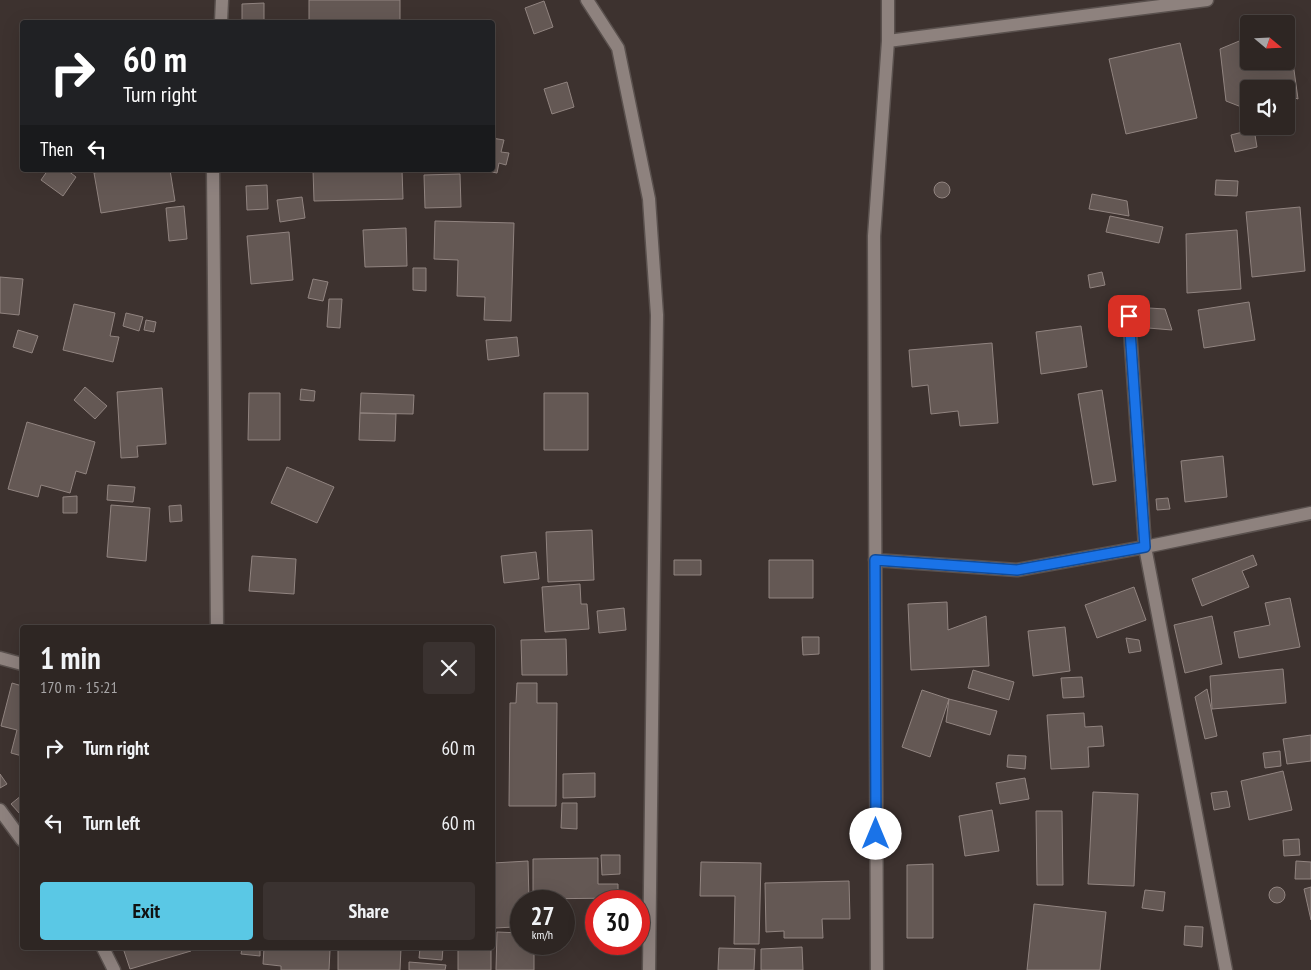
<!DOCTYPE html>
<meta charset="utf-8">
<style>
:root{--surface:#2e2623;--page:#3a3230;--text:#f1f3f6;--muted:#a7a5a6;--line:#494341;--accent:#5ac8e5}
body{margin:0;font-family:"PT Sans Narrow",sans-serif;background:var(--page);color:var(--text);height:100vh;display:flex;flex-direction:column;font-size:19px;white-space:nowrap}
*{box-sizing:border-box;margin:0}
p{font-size:16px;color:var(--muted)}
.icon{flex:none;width:28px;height:28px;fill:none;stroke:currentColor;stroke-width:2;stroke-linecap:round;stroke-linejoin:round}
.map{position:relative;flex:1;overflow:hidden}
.drawer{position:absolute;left:20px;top:625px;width:475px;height:325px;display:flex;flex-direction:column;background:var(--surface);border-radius:5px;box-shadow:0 5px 20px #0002,0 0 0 1px var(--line)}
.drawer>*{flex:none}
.hud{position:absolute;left:20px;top:20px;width:475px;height:152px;border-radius:5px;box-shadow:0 5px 20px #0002,0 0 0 1px var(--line);background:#202124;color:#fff;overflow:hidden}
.needle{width:32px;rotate:109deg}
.tools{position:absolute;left:1240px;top:15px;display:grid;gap:10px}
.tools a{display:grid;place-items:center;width:55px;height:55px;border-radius:5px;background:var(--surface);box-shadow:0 5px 20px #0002,0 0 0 1px var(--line);font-size:25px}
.speed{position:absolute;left:510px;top:890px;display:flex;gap:10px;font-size:25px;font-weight:700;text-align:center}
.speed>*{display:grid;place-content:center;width:65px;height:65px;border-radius:50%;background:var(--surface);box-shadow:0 5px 20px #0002,0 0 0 1px var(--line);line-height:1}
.speed small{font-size:12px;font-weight:400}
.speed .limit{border:8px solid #d22;background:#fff;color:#111}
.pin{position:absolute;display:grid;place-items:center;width:42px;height:42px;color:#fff;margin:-21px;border-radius:10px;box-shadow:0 2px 8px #0006}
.me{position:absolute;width:55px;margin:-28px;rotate:0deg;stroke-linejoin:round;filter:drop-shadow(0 0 4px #0008)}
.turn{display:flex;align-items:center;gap:18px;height:105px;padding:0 20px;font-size:22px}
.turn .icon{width:65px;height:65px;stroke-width:2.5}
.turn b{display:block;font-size:35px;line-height:42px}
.then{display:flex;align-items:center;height:48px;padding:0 20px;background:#0003;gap:10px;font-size:19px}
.round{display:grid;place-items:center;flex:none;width:52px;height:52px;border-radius:5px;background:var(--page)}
.headline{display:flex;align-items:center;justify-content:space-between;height:85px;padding:0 20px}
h1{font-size:30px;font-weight:700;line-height:38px}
.cta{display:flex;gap:10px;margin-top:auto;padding:10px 20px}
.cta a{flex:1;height:58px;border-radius:5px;background:var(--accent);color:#111;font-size:20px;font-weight:700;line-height:58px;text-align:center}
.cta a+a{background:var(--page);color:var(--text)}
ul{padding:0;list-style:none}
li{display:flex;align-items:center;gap:15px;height:75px;padding:0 20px}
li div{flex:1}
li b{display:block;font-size:19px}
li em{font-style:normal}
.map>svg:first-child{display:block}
.building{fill:#645854;stroke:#918480}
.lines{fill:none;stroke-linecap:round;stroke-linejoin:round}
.minor-casing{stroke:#5a514e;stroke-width:15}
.minor{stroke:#8e827e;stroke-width:12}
.route-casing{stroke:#114b97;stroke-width:12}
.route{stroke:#1a73e8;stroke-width:9}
</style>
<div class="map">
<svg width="1311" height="970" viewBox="0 0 1311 970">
<rect width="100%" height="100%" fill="#3d322f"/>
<!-- building -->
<path class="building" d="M309,0H400V22H309Z
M544,1L553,27L534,34L525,8Z
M264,3V22H242V4Z
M1249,37V61H1286V40L1290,41L1298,99L1286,95V89H1270L1253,82L1249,89L1244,108L1226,101L1220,49Z
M1180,43L1197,118L1126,134L1109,59Z
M567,82L574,107L552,114L544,89Z
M1254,129L1257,147L1235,152L1231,135Z
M492,138L504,140L501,152L509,153L506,165L499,163L497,173L483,170H492Z
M48,170H67L76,177L63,196L41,180Z
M111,170H170L175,201L101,213L94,173Z
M313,170H402L403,199L314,201Z
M460,174L461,207L425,208L424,175Z
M1216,180L1238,181L1237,196L1215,195Z
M934 190a8 8 0 1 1 16 0a8 8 0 1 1-16 0Z
M267,185L268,209L247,210L246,186Z
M1092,194L1127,201L1129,216L1089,209Z
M302,197L305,218L280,222L277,200Z
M184,206L187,239L169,241L166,208Z
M1300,207L1305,271L1252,277L1246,212Z
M1110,216L1163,227L1159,243L1106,232Z
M435,221L514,223L511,321L484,320L485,297L457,296L458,260L434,259Z
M406,228L407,266L365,267L363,230Z
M1237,230L1241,289L1187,293L1186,234Z
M289,232L293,280L251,284L247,236Z
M413,268H426V291L413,290Z
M1102,272L1105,285L1090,288L1088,275Z
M0,277L23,279L19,315L0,313Z
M313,279L328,282L323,301L308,298Z
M329,299H342L340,328L327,327Z
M1249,302L1255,340L1204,348L1198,310Z
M74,304L115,313L110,336L119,337L113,362L63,350Z
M1149,308L1165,309L1172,330L1148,328Z
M126,313L143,317L139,331L123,326Z
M146,320L156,322L154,332L144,330Z
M1081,326L1087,367L1041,374L1036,332Z
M18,330L38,336L32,353L13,347Z
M517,337L519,356L488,360L486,340Z
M992,343L998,423L960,426L958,411L931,414L928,385L912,387L909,350Z
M85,387L107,406L95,419L74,400Z
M162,388L166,444L137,446L138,457L121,458L117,392Z
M301,389L315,391L314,401L300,400Z
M1102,390L1116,481L1093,485L1078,394Z
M249,393H280V440H248Z
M361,393L414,395L413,414L360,413Z
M544,393H588V450H544Z
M360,413L396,414L395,441L359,440Z
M27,422L95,442L86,474L76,471L70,493L41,485L38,497L8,489Z
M1223,456L1227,497L1185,502L1181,461Z
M287,467L334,487L317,523L271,503Z
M108,485L135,487L133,502L107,500Z
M77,496V513H63V497Z
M1168,498L1170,509L1157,510L1156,499Z
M111,505L150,508L146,561L107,557Z
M181,505L182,521L170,522L169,506Z
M592,530L594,580L548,582L546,532Z
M536,552L539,579L504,583L501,556Z
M1253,555L1257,565L1242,571L1249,587L1202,606L1192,579Z
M252,556L296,559L294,594L249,591Z
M674,560H701V575H674Z
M769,560H813V598H769Z
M580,584L581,604H587L589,629L545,632L542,587Z
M1134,587L1146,620L1097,638L1085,605Z
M1290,598L1300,647L1239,658L1234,632L1270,625L1265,603Z
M947,602L948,630L986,616L989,666L911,670L908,604Z
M624,608L626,630L599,633L597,611Z
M1212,616L1222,664L1185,673L1174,625Z
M1065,627L1070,671L1033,676L1028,631Z
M802,637H819V654L803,655Z
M1126,638L1139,640L1141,651L1129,653Z
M566,639L567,675H522L521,640Z
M1283,669L1286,703L1212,709L1210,676Z
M973,670L1014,682L1009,700L968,688Z
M1082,677L1084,697L1063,698L1061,678Z
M12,683L22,686V756L11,753L17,730L1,726Z
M517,683H537V703H557L556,806H509L510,703H516Z
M1207,689L1217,736L1205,739L1195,697Z
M922,690L949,699L930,757L902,747Z
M949,699L997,711L990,735L946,722Z
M1084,713L1085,727L1102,726L1104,746L1088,747L1089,767L1051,769L1047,715Z
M1311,735V761L1287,764L1283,739Z
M1280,751L1281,766L1265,768L1263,753Z
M1008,755L1026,756L1025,769L1007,767Z
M1283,771L1292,810L1249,820L1241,781Z
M595,773V797L563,798V774Z
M0,774L7,784L0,788Z
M1025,778L1029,799L1000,804L996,783Z
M1227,791L1230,807L1214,810L1211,793Z
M1093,792L1138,794L1134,886L1088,884Z
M22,795V812L20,814L11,804Z
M562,803H577V829L561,828Z
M992,810L999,851L965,856L959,816Z
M1036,811H1062L1063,885H1037Z
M1299,839L1300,855L1284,856L1283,840Z
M601,855H620V874L602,875Z
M598,858V884H618V898L533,899V859Z
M528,861L529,901H521V906L514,907V927L495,928L493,863Z
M1296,861L1311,862V879H1295Z
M701,862L761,863L759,944H734L735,896H700Z
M933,864V938H907V865Z
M849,881L850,919H822L823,938H784V931L766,932L765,883Z
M1269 895a8 8 0 1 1 16 0a8 8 0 1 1-16 0Z
M1311,887V920L1304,889Z
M1145,890L1165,892L1163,911L1142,908Z
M1034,904L1106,912L1100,970H1027Z
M1185,926L1203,927L1202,947L1184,945Z
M497,932L521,933V944H534V970H496Z
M802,947L803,970H761V949Z
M123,948H190L191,951L130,969Z
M242,948H260V956L241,954Z
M264,948L330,950L329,970H281V966L263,964Z
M338,948H401L400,970H338Z
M420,948H443L442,960L419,958Z
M458,948H491V970H458Z
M719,948L755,949L754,970H718Z
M409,962L446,965L445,970H409Z"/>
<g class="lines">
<defs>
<path id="minor" d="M587,0L618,48L649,199L657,315L649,970
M221,22L222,0
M888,41L1207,0
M213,170L217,628
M875,560L1017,570L1145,547L1129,316
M0,658L22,664
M0,810L22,840
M103,948L114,970
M877,970L874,236L888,41V0
M1226,970L1145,547L1311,513"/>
</defs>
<!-- minor casing -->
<use href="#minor" class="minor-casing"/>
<!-- minor -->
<use href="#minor" class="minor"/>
</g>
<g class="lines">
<defs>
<path id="route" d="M876,834L875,560L1017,570L1145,547L1129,316"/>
</defs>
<!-- route casing -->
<use href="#route" class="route-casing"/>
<!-- route -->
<use href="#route" class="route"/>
</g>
</svg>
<div class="tools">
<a><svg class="needle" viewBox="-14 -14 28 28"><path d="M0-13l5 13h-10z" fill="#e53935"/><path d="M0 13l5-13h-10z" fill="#a7a5a6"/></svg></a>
<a><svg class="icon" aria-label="sound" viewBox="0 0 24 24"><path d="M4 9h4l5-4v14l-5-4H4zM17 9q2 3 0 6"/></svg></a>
</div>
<div class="speed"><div>27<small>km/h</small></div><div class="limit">30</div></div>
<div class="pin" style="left:1129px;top:316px;background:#d93025"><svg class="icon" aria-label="arrive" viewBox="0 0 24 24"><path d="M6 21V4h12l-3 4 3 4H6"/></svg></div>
<svg class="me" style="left:876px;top:834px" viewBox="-20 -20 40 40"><circle r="19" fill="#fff"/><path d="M0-13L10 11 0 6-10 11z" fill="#1a73e8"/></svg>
<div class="hud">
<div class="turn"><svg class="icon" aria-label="right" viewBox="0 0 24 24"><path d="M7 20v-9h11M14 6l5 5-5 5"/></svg><div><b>60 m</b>Turn right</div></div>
<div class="then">Then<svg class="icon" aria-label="left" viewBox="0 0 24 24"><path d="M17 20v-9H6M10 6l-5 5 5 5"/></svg></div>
</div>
<section class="drawer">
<div class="headline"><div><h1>1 min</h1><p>170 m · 15:21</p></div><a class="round"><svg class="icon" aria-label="close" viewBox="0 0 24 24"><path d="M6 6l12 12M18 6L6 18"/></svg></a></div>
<ul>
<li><svg class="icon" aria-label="right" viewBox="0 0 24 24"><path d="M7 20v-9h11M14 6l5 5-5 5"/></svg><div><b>Turn right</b></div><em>60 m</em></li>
<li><svg class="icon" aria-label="left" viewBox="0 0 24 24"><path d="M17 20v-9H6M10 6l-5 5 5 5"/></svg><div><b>Turn left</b></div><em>60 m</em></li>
</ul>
<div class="cta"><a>Exit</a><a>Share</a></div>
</section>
</div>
